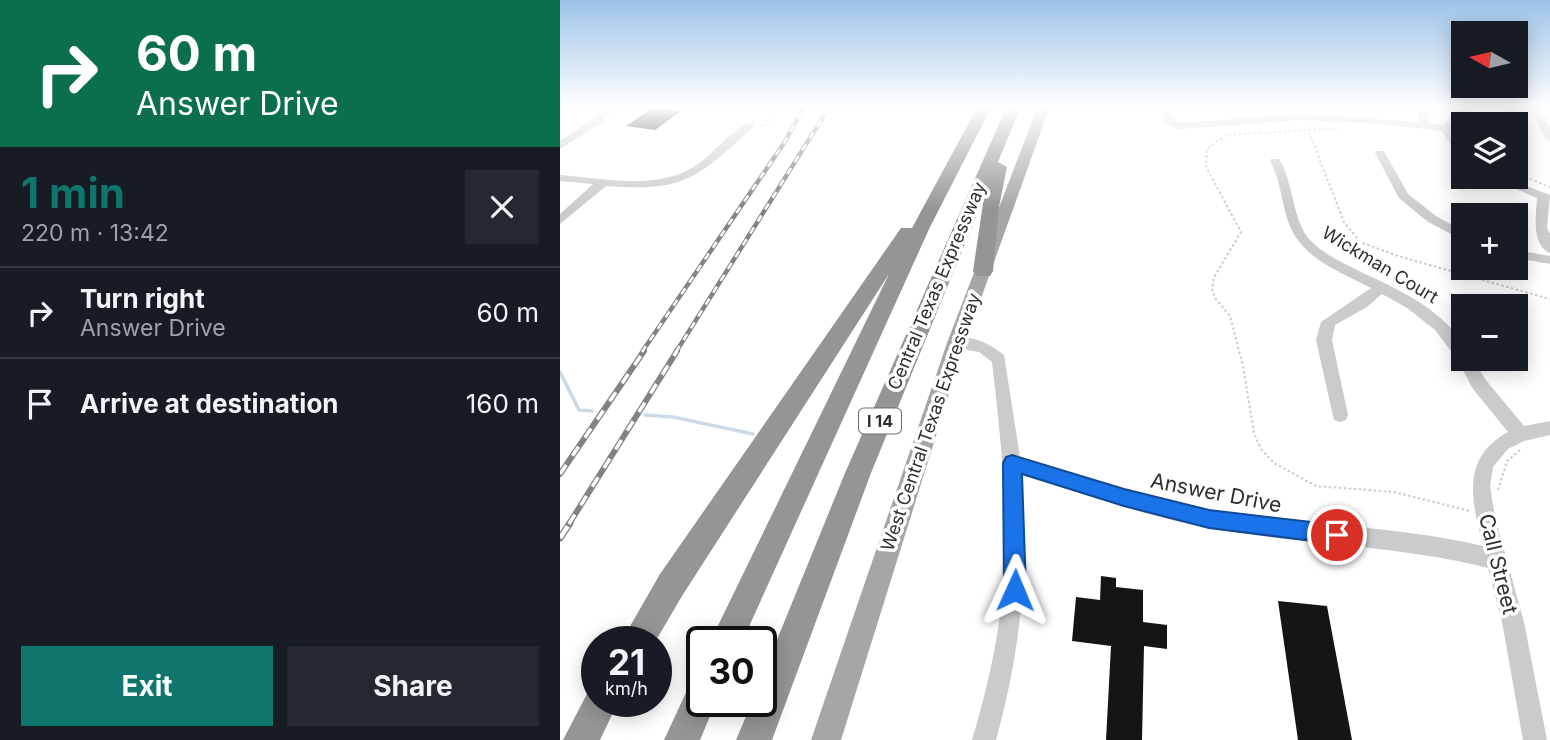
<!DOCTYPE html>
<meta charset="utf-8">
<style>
:root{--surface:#171b24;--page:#242831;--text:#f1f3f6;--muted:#9ea1a6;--line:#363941;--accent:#0f766e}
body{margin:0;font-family:Inter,sans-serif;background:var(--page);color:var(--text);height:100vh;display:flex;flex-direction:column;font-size:26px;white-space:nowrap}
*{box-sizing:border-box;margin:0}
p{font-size:23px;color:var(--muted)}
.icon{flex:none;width:38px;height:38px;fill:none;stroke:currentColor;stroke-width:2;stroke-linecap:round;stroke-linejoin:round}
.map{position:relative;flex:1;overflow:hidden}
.sheet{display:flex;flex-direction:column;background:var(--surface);width:560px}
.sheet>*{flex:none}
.guide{background:#0b6e4f;color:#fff;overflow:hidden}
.needle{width:46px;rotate:278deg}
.controls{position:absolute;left:891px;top:21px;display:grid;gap:14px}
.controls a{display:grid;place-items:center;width:77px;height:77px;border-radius:0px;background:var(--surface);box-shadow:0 4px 18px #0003;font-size:35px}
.speed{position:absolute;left:21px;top:626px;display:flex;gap:14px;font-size:35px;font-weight:700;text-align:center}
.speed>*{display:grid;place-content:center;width:91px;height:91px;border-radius:50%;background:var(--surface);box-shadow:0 4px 18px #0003;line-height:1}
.speed small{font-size:18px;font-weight:400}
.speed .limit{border:4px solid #111;border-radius:10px;background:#fff;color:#111}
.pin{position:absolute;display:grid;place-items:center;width:60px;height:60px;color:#fff;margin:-30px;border:4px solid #fff;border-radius:50%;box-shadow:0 2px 7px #0007}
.me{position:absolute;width:77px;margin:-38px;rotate:1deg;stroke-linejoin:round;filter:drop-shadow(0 0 5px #0008)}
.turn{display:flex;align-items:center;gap:24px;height:147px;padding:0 21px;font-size:32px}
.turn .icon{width:91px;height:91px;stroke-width:2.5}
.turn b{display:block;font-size:49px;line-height:60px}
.round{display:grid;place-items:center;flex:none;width:74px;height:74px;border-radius:0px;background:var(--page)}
.summary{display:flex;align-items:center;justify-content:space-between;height:119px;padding:0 21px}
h1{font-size:42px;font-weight:700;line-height:52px;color:var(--accent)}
.cta{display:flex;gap:14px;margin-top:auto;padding:14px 21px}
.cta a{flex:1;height:80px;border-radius:0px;background:var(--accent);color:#fff;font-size:28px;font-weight:700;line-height:80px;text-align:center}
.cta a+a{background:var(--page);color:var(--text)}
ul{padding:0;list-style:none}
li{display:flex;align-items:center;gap:21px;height:91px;padding:0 21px;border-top:2px solid var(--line)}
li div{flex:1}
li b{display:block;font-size:26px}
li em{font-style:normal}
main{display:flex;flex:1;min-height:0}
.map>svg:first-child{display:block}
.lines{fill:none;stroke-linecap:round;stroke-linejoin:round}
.stream{stroke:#ccdae8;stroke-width:3.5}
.building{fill:#151515}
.path{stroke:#cbcbcb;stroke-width:2;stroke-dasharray:2.5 2.5;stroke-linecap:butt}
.minor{fill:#cbcbcb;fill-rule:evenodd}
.major{fill:#a6a6a6;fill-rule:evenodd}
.highway{fill:#959595;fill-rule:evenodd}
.rail-far2-casing{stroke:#838383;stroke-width:4.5}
.rail-far1-casing{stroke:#838383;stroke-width:6}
.rail-casing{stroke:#838383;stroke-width:7}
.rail-far2{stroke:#fff;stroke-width:2.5;stroke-dasharray:7;stroke-linecap:butt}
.rail-far1{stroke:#fff;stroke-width:3.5;stroke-dasharray:11;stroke-linecap:butt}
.rail{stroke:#fff;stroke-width:4.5;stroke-dasharray:14;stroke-linecap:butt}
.route{fill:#1a73e8;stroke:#114b97;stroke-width:2}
.labels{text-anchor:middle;stroke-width:7;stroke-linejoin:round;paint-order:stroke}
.shield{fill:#fff;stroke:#6d6d6d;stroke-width:2}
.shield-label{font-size:16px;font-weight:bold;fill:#2e2e2e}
.street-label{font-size:18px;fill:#2e2e2e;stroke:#fff}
.near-street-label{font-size:21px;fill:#2e2e2e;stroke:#fff}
</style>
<main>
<section class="sheet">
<div class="guide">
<div class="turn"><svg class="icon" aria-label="right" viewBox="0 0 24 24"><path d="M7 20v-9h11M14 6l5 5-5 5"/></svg><div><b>60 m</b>Answer Drive</div></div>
</div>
<div class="summary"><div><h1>1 min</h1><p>220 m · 13:42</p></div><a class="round"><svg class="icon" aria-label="close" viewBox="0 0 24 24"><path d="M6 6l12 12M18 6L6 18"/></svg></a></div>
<ul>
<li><svg class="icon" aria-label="right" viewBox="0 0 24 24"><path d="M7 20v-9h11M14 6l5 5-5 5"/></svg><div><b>Turn right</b><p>Answer Drive</p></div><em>60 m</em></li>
<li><svg class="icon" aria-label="arrive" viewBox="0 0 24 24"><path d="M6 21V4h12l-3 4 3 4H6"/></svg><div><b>Arrive at destination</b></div><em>160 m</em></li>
</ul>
<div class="cta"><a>Exit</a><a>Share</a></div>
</section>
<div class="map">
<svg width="990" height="740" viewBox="0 0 990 740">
<rect width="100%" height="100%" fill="#fff"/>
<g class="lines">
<!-- stream -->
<path class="stream" d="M0,372L19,410L32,411
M85,415L113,417L193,434"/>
</g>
<!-- building -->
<path class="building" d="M94,107L121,111L95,130L66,126Z
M541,576L556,578V587L583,590V622L607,625V649L584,646L582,740H546L551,646L512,641L516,597L540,600Z
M718,601L767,606L792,740H738Z"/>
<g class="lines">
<!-- path -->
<path class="path" d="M200,126H204L222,106
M781,128L666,135L647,149L646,167L681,232L654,277L652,288L655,298L670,316L683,366L694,433L701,449L714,463L756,486L834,492L910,511
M749,132L784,222L800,242L838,256L990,299
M956,173L990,187
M938,490L947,461L960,450"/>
<!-- minor -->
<path class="minor" d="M45,106H55L44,121L0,149V141L36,117Z
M602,106H612L613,119L621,123L742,114L859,122L857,106H867L869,123L883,125L897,110L898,106H908L905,113L890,128L903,148V159L899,158L882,131L823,124L742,120L619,129L604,122Z
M970,106H980L990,127V141L985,138Z
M189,123L193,124V128C135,179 125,192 46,186L0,224V214L33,184L0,181V175C45,178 98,192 138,164C155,152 170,131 189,123Z
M816,151H824L848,194L876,216L903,231V240L868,222L839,198L815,153Z
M711,159H719C735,184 731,221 752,242C766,256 786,264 803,273C840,290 879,308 903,343V359H913L925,379L964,426L990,421V435L964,441L948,449L933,467L930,486L935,517L964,622L987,740H963L942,622L928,568C837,545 743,545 650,528C586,517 523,493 461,474C469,568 461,650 436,740H412C426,693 437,647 442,598C450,519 441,440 432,362L419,352L391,347L388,343L391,339C410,333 430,344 444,355L460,457C522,476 585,498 649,510C740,526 833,525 923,546C912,502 900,458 948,432L913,389L897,359L875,330L847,308L822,294L807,307L775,325L772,340L788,415L786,420L780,422L774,420L756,340L761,322L811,288C778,271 738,257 727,218C721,198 720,179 710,161Z
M928,177H943L990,195L987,228L990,234V253C971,245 976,215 977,198Z
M956,250L990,256V264L956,258Z"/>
<!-- major -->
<path class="major" d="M478,106H490L405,343L281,740H251L387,343Z"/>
<!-- highway -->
<path class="highway" d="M418,106H432L370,227L182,642H150L329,274L122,596L95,642H61L100,574L341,228H352Z
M447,106H461L438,162L447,167L439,207L433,271L430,276H416L413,271L424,197L311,473L212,740H176L192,702H201V679L285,473Z
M142,679V702H156L140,740H104L130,684Z
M37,687V702H58L40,740H3L29,690Z"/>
<defs>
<path id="rail-far2" d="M82,352L224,143L245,106
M116,352L270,106"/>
<path id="rail-far1" d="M0,474L84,351
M9,524L117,351"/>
<path id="rail" d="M0,538L10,523"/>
</defs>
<!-- rail-far2 casing -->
<use href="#rail-far2" class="rail-far2-casing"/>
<!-- rail-far1 casing -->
<use href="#rail-far1" class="rail-far1-casing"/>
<!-- rail casing -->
<use href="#rail" class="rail-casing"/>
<!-- rail-far2 -->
<use href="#rail-far2" class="rail-far2"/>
<!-- rail-far1 -->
<use href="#rail-far1" class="rail-far1"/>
<!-- rail -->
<use href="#rail" class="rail"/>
</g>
<!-- sky -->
<linearGradient id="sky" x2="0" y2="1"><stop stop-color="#9dc3e8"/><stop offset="0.51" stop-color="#fff"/><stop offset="1" stop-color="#fff" stop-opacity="0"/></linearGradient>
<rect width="990" height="209" fill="url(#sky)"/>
<!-- route -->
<path class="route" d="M452,455L564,489L649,510L777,525L784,528L787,535L784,542L777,544L649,528L564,506L462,474L466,590L462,598L455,601L448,598L444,590L443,463L446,457Z"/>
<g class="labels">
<!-- shield labels -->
<rect class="shield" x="299" y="408.5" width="42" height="25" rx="5"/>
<g class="shield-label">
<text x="320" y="427">I 14</text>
</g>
<!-- street labels -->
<g class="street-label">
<text transform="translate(820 265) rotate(31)" y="6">Wickman Court</text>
<text transform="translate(377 286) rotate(-67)" y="6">Central Texas Expressway</text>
<text transform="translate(371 422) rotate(-71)" y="6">West Central Texas Expressway</text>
</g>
<!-- near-street labels -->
<g class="near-street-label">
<text transform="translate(656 493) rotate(11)" y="7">Answer Drive</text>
<text transform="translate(938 564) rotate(76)" y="7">Call Street</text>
</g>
</g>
</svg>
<div class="controls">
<a><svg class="needle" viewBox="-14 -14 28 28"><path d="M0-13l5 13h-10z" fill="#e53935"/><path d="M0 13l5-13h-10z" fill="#9ea1a6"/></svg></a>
<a><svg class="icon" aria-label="layers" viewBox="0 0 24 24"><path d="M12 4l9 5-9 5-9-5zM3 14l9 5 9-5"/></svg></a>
<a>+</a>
<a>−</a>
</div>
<div class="speed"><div>21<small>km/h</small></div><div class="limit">30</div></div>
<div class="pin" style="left:777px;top:535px;background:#d93025"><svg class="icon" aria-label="arrive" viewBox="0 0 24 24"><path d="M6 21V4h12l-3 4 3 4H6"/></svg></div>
<svg class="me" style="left:455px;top:590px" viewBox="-20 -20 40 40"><path d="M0-17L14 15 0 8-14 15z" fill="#1a73e8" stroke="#fff" stroke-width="4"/></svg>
</div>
</main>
